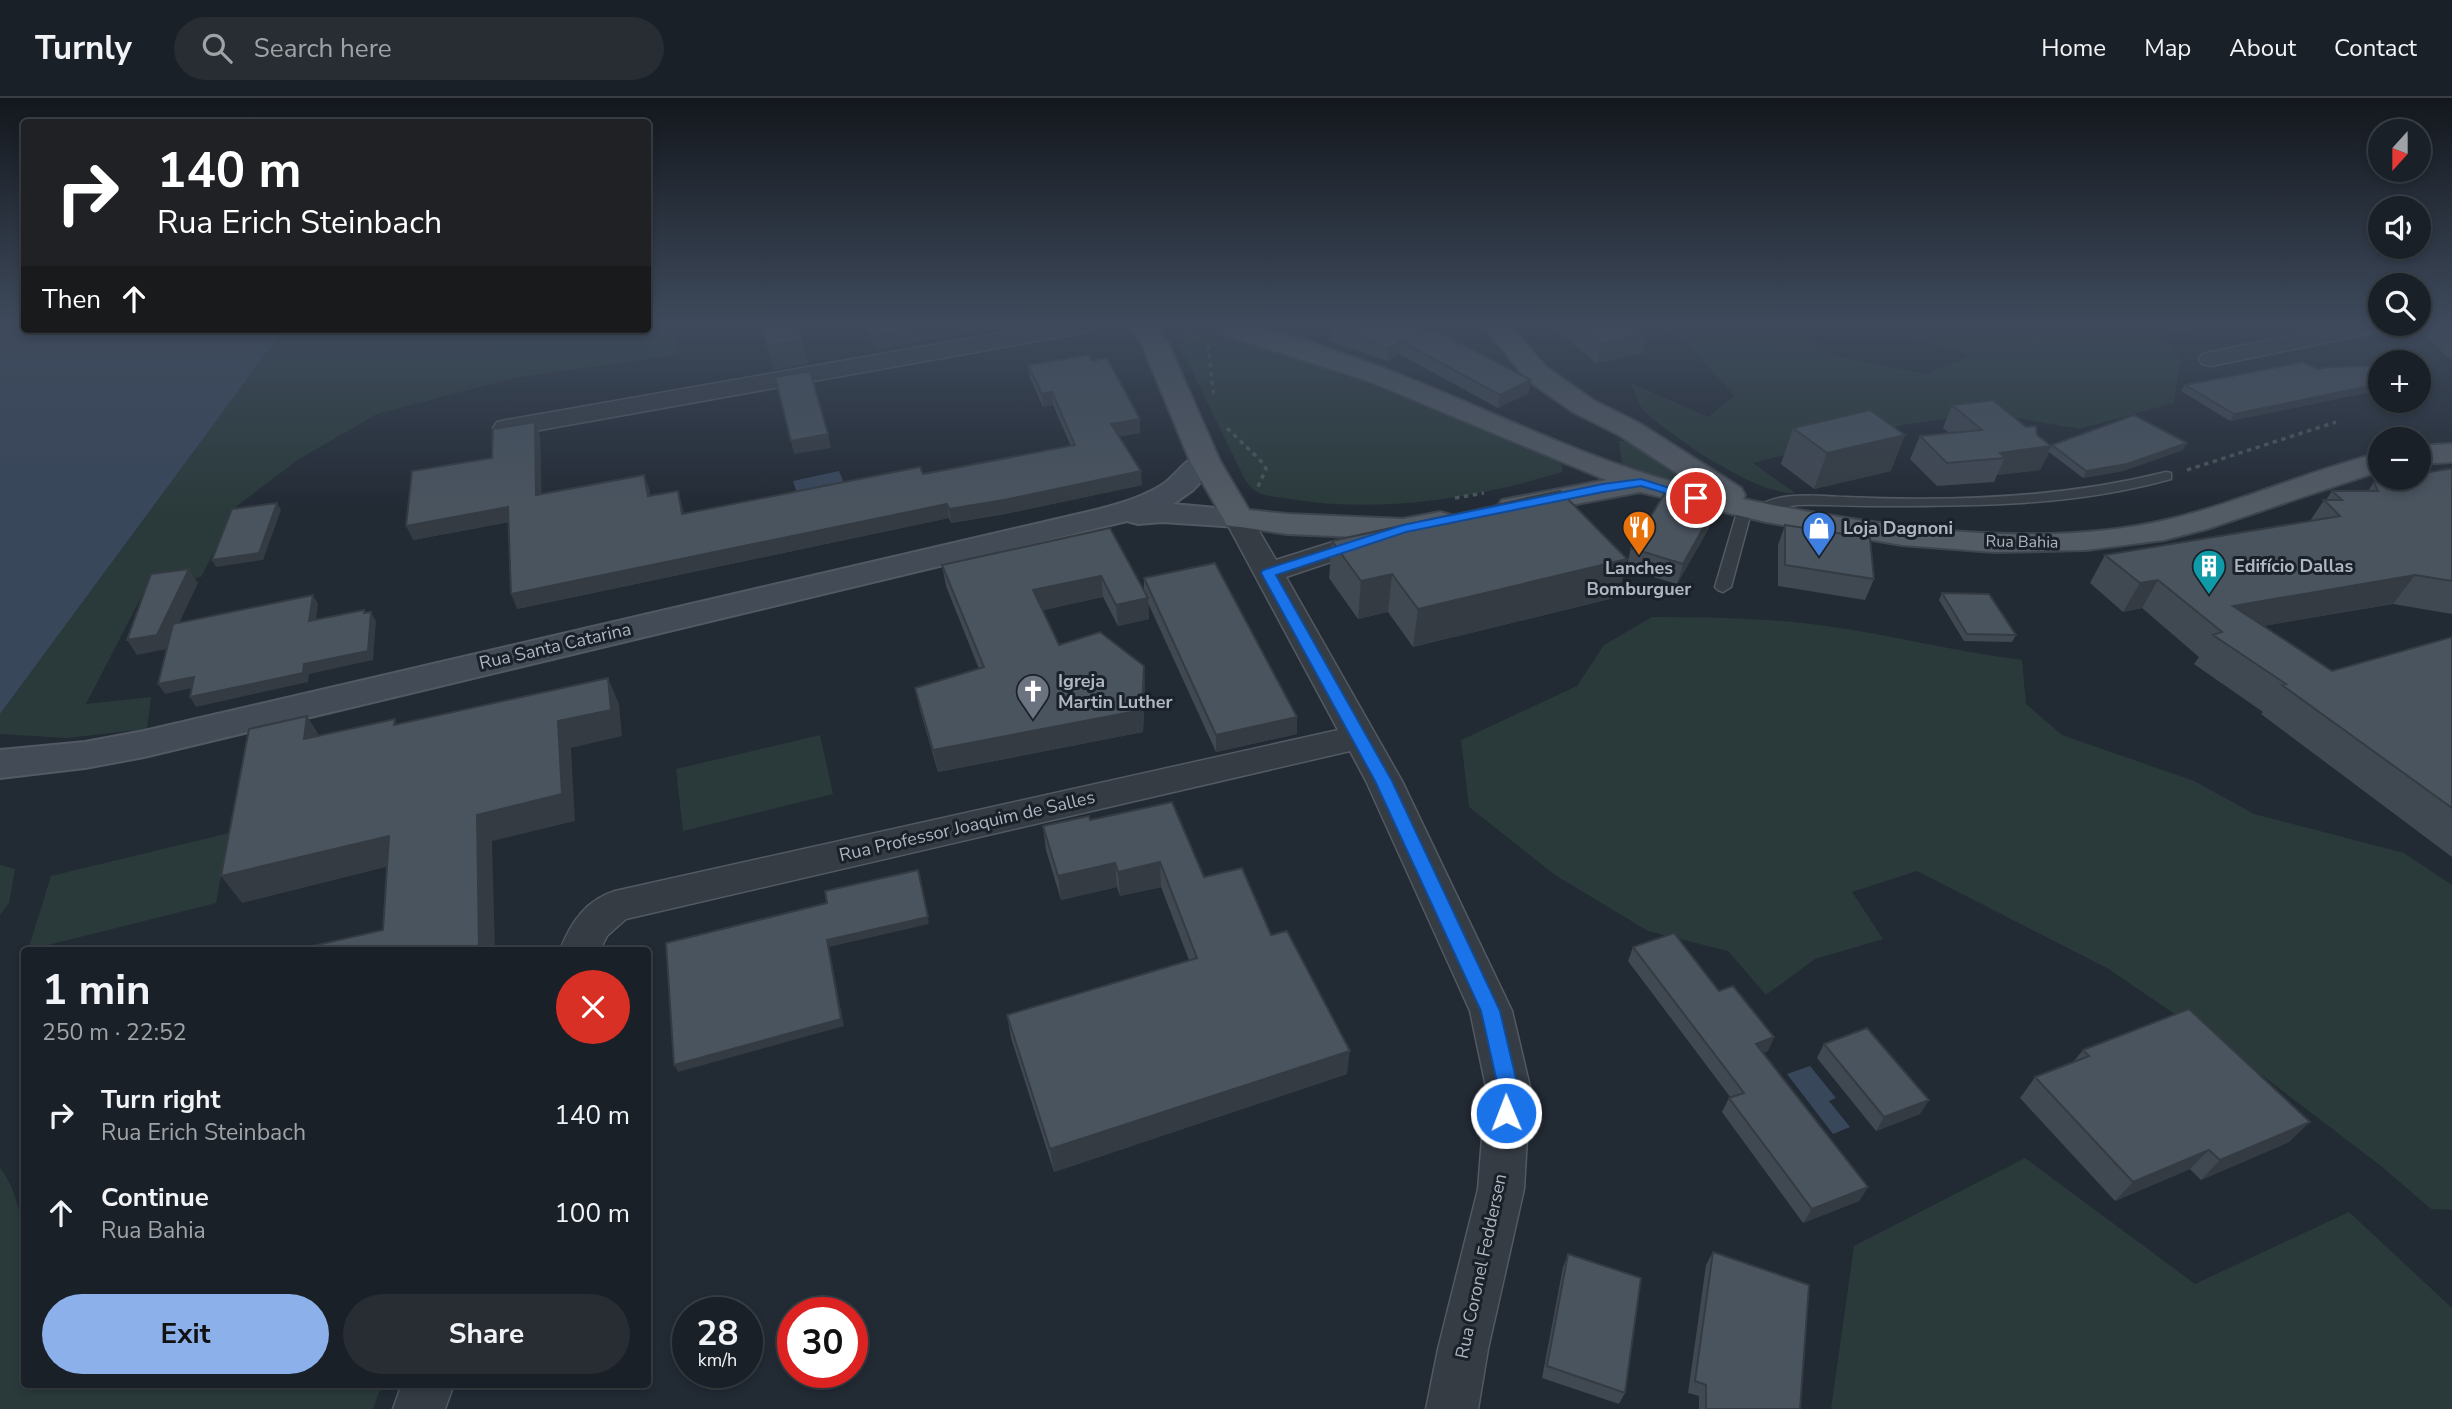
<!DOCTYPE html>
<meta charset="utf-8">
<style>
:root{--surface:#1a2027;--page:#272d33;--text:#f1f3f6;--muted:#9fa3a7;--line:#383e44;--accent:#8cb1ea}
body{margin:0;font-family:"Nunito Sans",sans-serif;background:var(--page);color:var(--text);height:100vh;display:flex;flex-direction:column;font-size:26px;white-space:nowrap}
*{box-sizing:border-box;margin:0}
p{font-size:23px;color:var(--muted)}
.icon{flex:none;width:38px;height:38px;fill:none;stroke:currentColor;stroke-width:2;stroke-linecap:round;stroke-linejoin:round}
.map{position:relative;flex:1;overflow:hidden}
.details{position:absolute;left:21px;top:849px;width:630px;height:441px;display:flex;flex-direction:column;background:var(--surface);border-radius:7px;box-shadow:0 4px 10px #0003,0 0 0 2px var(--line)}
.details>*{flex:none}
.guide{position:absolute;left:21px;top:21px;width:630px;height:214px;border-radius:7px;box-shadow:0 4px 10px #0003,0 0 0 2px var(--line);background:#202124;color:#fff;overflow:hidden}
.needle{width:46px;rotate:201deg}
.controls{position:absolute;left:2368px;top:21px;display:grid;gap:14px}
.controls a{display:grid;place-items:center;width:63px;height:63px;border-radius:50%;background:var(--surface);box-shadow:0 4px 10px #0003,0 0 0 2px var(--line);font-size:35px}
.speed{position:absolute;left:672px;top:1199px;display:flex;gap:14px;font-size:35px;font-weight:700;text-align:center}
.speed>*{display:grid;place-content:center;width:91px;height:91px;border-radius:50%;background:var(--surface);box-shadow:0 4px 10px #0003,0 0 0 2px var(--line);line-height:1}
.speed small{font-size:18px;font-weight:400}
.speed .limit{border:10px solid #d22;background:#fff;color:#111}
.pin{position:absolute;display:grid;place-items:center;width:60px;height:60px;color:#fff;margin:-30px;border:4px solid #fff;border-radius:50%;box-shadow:0 2px 7px #0007}
.me{position:absolute;width:77px;margin:-38px;rotate:359deg;stroke-linejoin:round;filter:drop-shadow(0 0 5px #0008)}
.turn{display:flex;align-items:center;gap:24px;height:147px;padding:0 21px;font-size:32px}
.turn .icon{width:91px;height:91px;stroke-width:2.5}
.turn b{display:block;font-size:49px;line-height:60px}
.then{display:flex;align-items:center;height:66px;padding:0 21px;background:#0003;gap:14px;font-size:26px}
.round{display:grid;place-items:center;flex:none;width:74px;height:74px;border-radius:37px;background:var(--page)}
.overview{display:flex;align-items:center;justify-content:space-between;height:119px;padding:0 21px}
h1{font-size:42px;font-weight:700;line-height:52px}
.button{display:flex;gap:14px;margin-top:auto;padding:14px 21px}
.button a{flex:1;height:80px;border-radius:42px;background:var(--accent);color:#111;font-size:28px;font-weight:700;line-height:80px;text-align:center}
.button a+a{background:var(--page);color:var(--text)}
ul{padding:0;list-style:none}
li{display:flex;align-items:center;gap:21px;height:98px;padding:0 21px}
li div{flex:1}
li b{display:block;font-size:26px}
li em{font-style:normal}
header{display:flex;align-items:center;gap:42px;box-sizing:border-box;height:98px;padding:0 35px;background:var(--surface);border-bottom:2px solid var(--line)}
header strong{font-size:33px}
nav{display:flex;gap:38px;margin-inline-start:auto;font-size:24px}
.search{width:490px;height:63px;background:var(--page);display:flex;align-items:center;gap:18px;box-sizing:border-box;padding:0 24px;border-radius:38px;color:var(--muted);font-size:26px}
.map>svg:first-child{display:block}
.green{fill:#2a3a3a}
.water{fill:#39475b}
.lines{fill:none;stroke-linecap:round;stroke-linejoin:round}
.service-casing{stroke:#525962;stroke-width:3}
.minor-casing{stroke:#525962;stroke-width:3}
.secondary-casing{stroke:#525962;stroke-width:4}
.primary-casing{stroke:#3e454e;stroke-width:4}
.path{stroke:#485759;stroke-width:3.5;stroke-dasharray:4.5 4.5;stroke-linecap:butt}
.service{fill:#353c44;fill-rule:evenodd}
.minor{fill:#353c44;fill-rule:evenodd}
.secondary{fill:#434b57;fill-rule:evenodd}
.primary{fill:#535b64;fill-rule:evenodd}
.wall{fill:#404852}
.shaded-wall{fill:#343b42}
.building{fill:#4a545f;stroke:#343b42;stroke-width:2}
.route{fill:#1a73e8;stroke:#114b97;stroke-width:2}
.labels{text-anchor:middle;stroke-width:6;stroke-linejoin:round;paint-order:stroke}
.far-street-label{font-size:16px;fill:#afb6c1;stroke:#1a2129}
.poi-label{font-size:18px;font-weight:bold;fill:#afb6c1;stroke:#1a2129;text-anchor:start}
.street-label{font-size:18px;fill:#afb6c1;stroke:#1a2129}
</style>
<header>
<strong>Turnly</strong>
<div class="search"><svg class="icon" aria-label="search" viewBox="0 0 24 24"><circle cx="10" cy="10" r="6"/><path d="M15 15l6 6"/></svg>Search here</div>
<nav><a>Home</a><a>Map</a><a>About</a><a>Contact</a></nav>
</header>
<div class="map">
<svg width="2452" height="1311" viewBox="0 0 2452 1311">
<rect width="100%" height="100%" fill="#222a34"/>
<!-- green -->
<path class="green" d="M648,228H676L678,257L514,280L377,316L299,361L237,408L201,479L145,492L86,606L151,599L147,631L66,640L0,636V616L284,231H648Z
M1170,228H1189L1345,276L1554,361L1562,367V374C1477,400 1379,416 1290,401C1278,399 1265,399 1254,392C1250,389 1247,384 1244,380Z
M1663,228H1793L1835,258L1925,276L1972,257L1900,237L1896,228H2142L2150,231L2181,259L2174,305L2080,331L1988,315L1903,327L1753,365L1795,395C1756,397 1674,340 1645,314C1638,307 1635,294 1631,285L1708,319L1734,298L1687,245Z
M1619,343H1636L1725,401L1622,366Z
M1652,519C1710,519 1769,520 1827,528C1892,537 1956,554 2022,562L2026,606L2062,637L2194,683L2254,716L2404,755L2452,787V1112L2431,1111L2381,1068L2238,959L2107,870L1917,773L1852,794L1883,841L1815,861L1766,897L1728,853L1648,833L1555,777L1469,709L1461,642L1577,588L1604,547Z
M820,637L833,696L683,733L676,671Z
M229,735L216,805L28,852L51,778Z
M0,767L15,771L9,805L0,817Z
M2025,1060L2195,1186L2349,1114L2452,1210V1311H1831L1854,1148Z
M0,1070C37,1114 24,1229 24,1286H382L373,1311H0Z"/>
<!-- water -->
<path class="water" d="M0,228H24V231H284L0,616Z
M839,373L844,385L797,395L793,383Z
M1810,968L1836,1000L1829,1003L1850,1029L1833,1036L1787,976Z"/>
<g class="lines">
<defs>
<path id="service" d="M2166,374L2171,375V381C2071,409 1971,408 1868,408C1845,408 1822,406 1798,407L1776,410L1759,417L1752,413C1773,392 1818,398 1845,399C1953,404 2062,400 2166,374Z
M1745,407L1752,411L1731,489L1723,494L1718,492L1715,489L1738,411Z"/>
<path id="minor" d="M1041,228H1094L1090,233L1082,235L506,338L497,336L493,330L497,324L506,322Z
M2337,228H2384L2380,233L2372,235L2211,268L2202,266L2199,261L2202,256L2211,254Z
M1238,411L1248,414L1276,462L1374,431L1384,434L1389,440L1384,446L1286,479L1402,683L1512,913L1530,989L1524,1091L1488,1251L1478,1311H1426L1438,1251L1478,1091L1486,989L1470,913L1366,683L1350,653L626,821L607,838L600,852H560C571,824 586,802 615,793L1338,632L1224,420L1228,414Z
M402,1286H454L445,1311H393Z"/>
<path id="secondary" d="M1205,354L1216,357L1220,363L1193,392L1173,406L1249,413L1254,420L1249,427L1238,429L1162,424L1138,426L1127,423L144,659L85,670L0,680V652L85,644L144,633L1100,411C1121,405 1143,399 1162,387C1177,377 1187,358 1205,354Z"/>
<path id="primary" d="M1129,228H1156L1167,243L1220,363L1249,412L1287,416L1403,421L1440,414L1451,417L1456,424L1451,431L1403,441L1287,436L1227,427L1190,363L1141,244Z
M1212,228C1226,228 1241,226 1255,229C1287,235 1320,248 1352,259C1469,299 1579,363 1701,391L1619,337L1573,314L1526,281L1484,228H1511L1546,269L1593,302L1639,325L1741,390L1745,397L1743,401C1873,428 2035,453 2166,422C2239,405 2307,373 2380,355V373L2207,431L2164,442L2086,452L1994,454L1902,447L1766,424L1640,394L1513,418L1502,416L1497,409L1502,402L1606,382L1371,284L1216,234Z
M2452,346V364L2418,366V348Z"/>
</defs>
<!-- service casing -->
<use href="#service" class="service-casing"/>
<!-- minor casing -->
<use href="#minor" class="minor-casing"/>
<!-- secondary casing -->
<use href="#secondary" class="secondary-casing"/>
<!-- primary casing -->
<use href="#primary" class="primary-casing"/>
<!-- path -->
<path class="path" d="M1182,235L1199,240
M1208,247L1214,300
M1227,330L1264,366L1266,371L1257,391
M2187,372L2336,324
M1455,400L1484,395"/>
<!-- service -->
<use href="#service" class="service"/>
<!-- minor -->
<use href="#minor" class="minor"/>
<!-- secondary -->
<use href="#secondary" class="secondary"/>
<!-- primary -->
<use href="#primary" class="primary"/>
</g>
<!-- wall -->
<path class="wall" d="M866,228H1012L875,251Z
M1553,228H1637L1643,255L1596,265Z
M2168,228H2201L2179,234Z
M2433,228H2452V263L2426,238Z
M1331,231L1432,234L1529,295L1498,310L1399,256L1388,263L1330,243Z
M1092,263L1140,335L1119,338L1142,387L1005,416L951,425L949,420L517,511L509,424L413,442L492,360L540,338L541,396L649,390L650,398L678,393L684,416L923,376L1071,348L1053,307L1043,309L1030,280L1028,267Z
M2380,268V292L2230,323L2181,293L2185,287L2317,271Z
M1952,307L2037,337L2051,348L2052,347L2183,352L2123,373L2083,380L2049,354L2040,372L1997,377L1994,384L1937,388L1910,361L1920,338L1949,335L1943,330Z
M1793,330L1891,373L1814,391L1781,366Z
M2452,371V516L2393,506L2263,528L2332,573L2452,539V759L2261,616L2263,614L2194,566L2199,559L2142,510L2123,514L2090,485L2105,457L2310,423L2324,402H2326L2332,393H2368L2374,384Z
M1715,409L1709,430L1677,486L1626,471L1631,450Z
M1785,427L1874,481L1865,502L1778,488V447Z
M1110,430L1144,493V480L1297,619V636L1216,654L1148,505L1149,521L1118,528L1103,499L1042,512L1059,547L1144,568L1145,590L1143,634L938,674L920,612L915,590L979,571L946,488L942,467Z
M1332,443L1627,461L1618,499L1413,549L1388,514L1358,521L1329,480Z
M1942,495L2016,537L2012,544L1964,543L1939,502Z
M1090,722L1204,779L1271,837L1347,976L1054,1074L1011,940L1007,917L1189,862L1161,789L1120,798L1117,789L1061,802L1046,752L1043,728Z
M1633,849L1719,893L1774,939L1768,953L1763,955L1868,1089L1859,1103L1803,1125L1722,1014L1729,1000H1731L1628,863Z
M1824,946L1920,1016L1876,1033L1817,960Z
M2083,952L2289,1044L2201,1082L2190,1071L2115,1103L2020,1000L2035,979L2073,964Z
M1713,1154L1800,1311H1699V1298L1688,1295L1706,1167Z
M1568,1156L1625,1295L1619,1306L1542,1280L1563,1169Z"/>
<!-- shaded-wall -->
<path class="shaded-wall" d="M932,228H1012L875,251L872,238Z
M1423,228H1440L1419,243L1421,230Z
M2182,228H2201L2179,234Z
M1647,236L1643,255L1596,265L1600,246Z
M802,242L808,266L773,272L767,248Z
M1400,243L1399,256L1388,263L1389,250Z
M1531,282L1529,295L1498,310L1500,297Z
M2380,286V292L2230,323L2234,316Z
M1052,294L1053,307L1043,309L1042,296Z
M1140,321V335L1112,340L1111,326Z
M535,324L540,338L542,411L536,397Z
M828,336L831,350L794,356L791,343Z
M1905,337L1891,373L1814,391L1827,355Z
M2187,345L2183,352L2123,373L2083,380L2086,373Z
M2051,348L2040,372L1997,377L2005,360L2000,355Z
M1141,373L1142,387L1005,416L951,425L949,411Z
M644,377L649,390L653,413L648,398Z
M678,393L682,407L687,430L682,416Z
M277,405L281,412L263,462L216,469L212,462Z
M947,406L949,420L517,511L511,496Z
M508,409L514,423L413,442L406,428Z
M1715,409L1709,430L1677,486L1683,466Z
M1627,461L1618,499L1413,549L1418,511Z
M189,471L198,485L167,551L137,557L127,542Z
M1392,476L1388,514L1358,521L1361,483Z
M2415,477L2393,506L2221,535L2233,508Z
M1101,478L1103,499L1036,514L1033,492Z
M2158,482L2142,510L2123,514L2140,485Z
M313,497L318,506L315,533L309,523Z
M1148,500L1149,521L1118,528L1116,507Z
M371,514L376,523L373,562L309,576L308,584L196,609L190,599L304,566Z
M1144,568L1145,590L1143,634L938,674L933,652Z
M194,579L201,588L165,596L158,586Z
M608,580L619,606L622,638L571,650L575,723L492,743L495,852H479L477,717L558,623Z
M307,618L324,645L304,641Z
M1297,619V636L1216,654V637Z
M389,738L406,764L242,805L221,778Z
M1160,764L1161,789L1120,798L1118,774Z
M1115,765L1117,789L1061,802L1058,778Z
M918,772L929,826L829,849L844,928L678,974L674,967L827,842Z
M1774,939L1768,953L1749,960L1756,946Z
M1350,953L1347,976L1054,1074L1050,1051Z
M1929,1002L1920,1016L1876,1033L1884,1019Z
M2310,1024L2289,1044L2201,1082L2220,1062Z
M2209,1052L2190,1071L2115,1103L2133,1084Z
M1868,1089L1859,1103L1803,1125L1812,1111Z"/>
<!-- building -->
<path class="building" d="M762,228H798L802,242L767,248Z
M869,228H932L872,238Z
M1344,228H1423L1421,230L1447,239L1531,282L1500,297L1400,243L1389,250L1331,231Z
M1579,228H1637L1647,236L1600,246Z
M1089,257L1092,263L1107,260L1140,321L1111,326L1141,373L1004,402L949,411L947,406L511,496L508,409L406,428L412,373L492,360L493,331L535,324L536,397L644,377L648,398L678,393L682,416L920,369L923,376L1075,347L1052,294L1042,296L1028,267Z
M2303,264L2317,271L2330,269L2380,268V286L2234,316L2185,287Z
M810,273L828,336L791,343L775,279Z
M1993,302L2026,329L2036,328L2037,337L2051,348L2000,355L2005,360L1947,365L1920,338L1982,332L1952,307Z
M1870,312L1905,337L1827,355L1793,330Z
M2134,317L2187,345L2127,366L2086,373L2052,347Z
M2448,371H2452V483L2415,477L2233,508L2332,573L2452,539V710L2282,587L2286,586L2213,537L2222,534L2158,482L2140,485L2105,457L2340,418L2324,402H2342L2332,393H2378L2374,384L2397,380H2418V376Z
M1560,393L1627,461L1418,511L1392,476L1361,483L1332,443Z
M1665,395L1715,409L1683,466L1631,450Z
M277,405L259,455L212,462L232,411Z
M1785,427L1870,440L1874,481L1785,467Z
M1110,430L1148,500L1116,507L1101,478L1033,492L1059,547L1100,534L1144,568L1142,612L933,652L915,590L984,569L942,467Z
M1215,465L1297,619L1216,637L1144,480Z
M189,471L157,537L127,542L151,476Z
M1942,495L1989,496L2016,537L1967,536Z
M313,497L309,523L364,512V515L371,514L368,553L304,566L303,575L190,599L194,579L158,586L173,526Z
M608,580L611,612L558,623L562,696L477,717L479,852H295L383,832L389,738L221,778L249,631L307,618L304,641L395,621L394,627Z
M1172,704L1204,779L1242,770L1271,837L1287,833L1350,953L1050,1051L1007,917L1197,860L1160,764L1118,774L1115,765L1058,778L1043,728L1089,718L1090,722Z
M918,772L928,819L827,842L841,921L674,967L666,845L827,805L825,793Z
M1674,835L1719,893L1733,888L1774,939L1756,946L1868,1089L1812,1111L1729,1000L1744,995L1633,849Z
M2189,911L2310,1024L2220,1062L2209,1052L2133,1084L2035,979L2089,958L2083,952Z
M1867,930L1929,1002L1884,1019L1824,946Z
M1713,1154L1809,1187L1800,1311H1706V1287L1695,1283Z
M1568,1156L1641,1180L1625,1295L1547,1268Z"/>
<!-- sky -->
<linearGradient id="sky" x2="0" y2="1"><stop stop-color="#13171d"/><stop offset="0.55" stop-color="#3e4a5c"/><stop offset="1" stop-color="#3e4a5c" stop-opacity="0"/></linearGradient>
<rect width="2452" height="412" fill="url(#sky)"/>
<!-- route -->
<path class="route" d="M1641,381L1702,400L1696,404L1641,388L1603,394L1406,434L1276,477L1392,683L1500,913L1518,989L1513,1021L1506,1024L1499,1021L1496,1015L1498,989L1481,913L1375,683L1261,475L1263,472L1403,427L1603,386Z"/>
<!-- icons -->
<defs>
<symbol id="restaurant-pin" viewBox="-11 -11 22 30"><path d="M0 17L-7.5 6A9.5 9.5 0 1 1 7.5 6Z" fill="#e8710a" stroke="#1a2129"/><path d="M-5-6h1v4h1v-4h1v4h1v-4h1v5L-1.5 .5V6h-2V.5L-5-1ZM5-6V6H3V1.5H1.5Q1.5-4 5-6Z" fill="#fff"/></symbol>
<symbol id="shop-pin" viewBox="-11 -11 22 30"><path d="M0 17L-7.5 6A9.5 9.5 0 1 1 7.5 6Z" fill="#3f7fe0" stroke="#1a2129"/><path d="M-5-2.5h2.3a2.7 3.5 0 0 1 5.4 0H5L5.5 6h-11ZM-1.5-2.5h3a1.5 2.3 0 0 0-3 0Z" fill="#fff"/></symbol>
<symbol id="building-pin" viewBox="-11 -11 22 30"><path d="M0 17L-7.5 6A9.5 9.5 0 1 1 7.5 6Z" fill="#0f9aa8" stroke="#1a2129"/><path d="M-4-6H4V6H1V3H-1V6H-4ZM-2.5-4.3h1.7v1.8h-1.7ZM.8-4.3h1.7v1.8H.8ZM-2.5-1h1.7V.8h-1.7ZM.8-1h1.7V.8H.8Z" fill="#fff"/></symbol>
<symbol id="church-pin" viewBox="-11 -11 22 30"><path d="M0 17L-7.5 6A9.5 9.5 0 1 1 7.5 6Z" fill="#6b7280" stroke="#1a2129"/><path d="M-1.2-6h2.4v3.5h3.3v2.4h-3.3V6h-2.4V-.1h-3.3v-2.4h3.3Z" fill="#fff"/></symbol>
</defs>
<g fill-rule="evenodd">
<use href="#restaurant-pin" x="1620" y="410" width="38" height="52"/>
<use href="#shop-pin" x="1800" y="411" width="38" height="52"/>
<use href="#building-pin" x="2190" y="449" width="38" height="52"/>
<use href="#church-pin" x="1014" y="574" width="38" height="52"/>
</g>
<g class="labels">
<!-- far-street labels -->
<g class="far-street-label">
<text transform="translate(2022 443) rotate(1)" y="6">Rua Bahia</text>
</g>
<!-- poi labels -->
<g class="poi-label">
<text x="1843" y="436">Loja Dagnoni</text>
<text x="2234" y="474">Edifício Dallas</text>
<text x="1639" y="476" text-anchor="middle">Lanches<tspan x="1639" dy="21">Bomburguer</tspan></text>
<text x="1058" y="589">Igreja<tspan x="1058" dy="21">Martin Luther</tspan></text>
</g>
<!-- street labels -->
<g class="street-label">
<text transform="translate(555 548) rotate(-13)" y="6">Rua Santa Catarina</text>
<text transform="translate(967 728) rotate(-13)" y="6">Rua Professor Joaquim de Salles</text>
<text transform="translate(1481 1168) rotate(-78)" y="6">Rua Coronel Feddersen</text>
</g>
</g>
</svg>
<div class="controls">
<a><svg class="needle" viewBox="-14 -14 28 28"><path d="M0-13l5 13h-10z" fill="#e53935"/><path d="M0 13l5-13h-10z" fill="#9fa3a7"/></svg></a>
<a><svg class="icon" aria-label="sound" viewBox="0 0 24 24"><path d="M4 9h4l5-4v14l-5-4H4zM17 9q2 3 0 6"/></svg></a>
<a><svg class="icon" aria-label="search" viewBox="0 0 24 24"><circle cx="10" cy="10" r="6"/><path d="M15 15l6 6"/></svg></a>
<a>+</a>
<a>−</a>
</div>
<div class="speed"><div>28<small>km/h</small></div><div class="limit">30</div></div>
<div class="pin" style="left:1696px;top:400px;background:#d93025"><svg class="icon" aria-label="arrive" viewBox="0 0 24 24"><path d="M6 21V4h12l-3 4 3 4H6"/></svg></div>
<svg class="me" style="left:1506px;top:1015px" viewBox="-20 -20 40 40"><circle r="17" fill="#1a73e8" stroke="#fff" stroke-width="3"/><path d="M0-11L8 9 0 5-8 9z" fill="#fff"/></svg>
<div class="guide">
<div class="turn"><svg class="icon" aria-label="right" viewBox="0 0 24 24"><path d="M7 20v-9h11M14 6l5 5-5 5"/></svg><div><b>140 m</b>Rua Erich Steinbach</div></div>
<div class="then">Then<svg class="icon" aria-label="ahead" viewBox="0 0 24 24"><path d="M12 20V5M6 11l6-6 6 6"/></svg></div>
</div>
<section class="details">
<div class="overview"><div><h1>1 min</h1><p>250 m · 22:52</p></div><a class="round" style="background:#d93025;color:#fff"><svg class="icon" aria-label="close" viewBox="0 0 24 24"><path d="M6 6l12 12M18 6L6 18"/></svg></a></div>
<ul>
<li><svg class="icon" aria-label="right" viewBox="0 0 24 24"><path d="M7 20v-9h11M14 6l5 5-5 5"/></svg><div><b>Turn right</b><p>Rua Erich Steinbach</p></div><em>140 m</em></li>
<li><svg class="icon" aria-label="ahead" viewBox="0 0 24 24"><path d="M12 20V5M6 11l6-6 6 6"/></svg><div><b>Continue</b><p>Rua Bahia</p></div><em>100 m</em></li>
</ul>
<div class="button"><a>Exit</a><a>Share</a></div>
</section>
</div>
